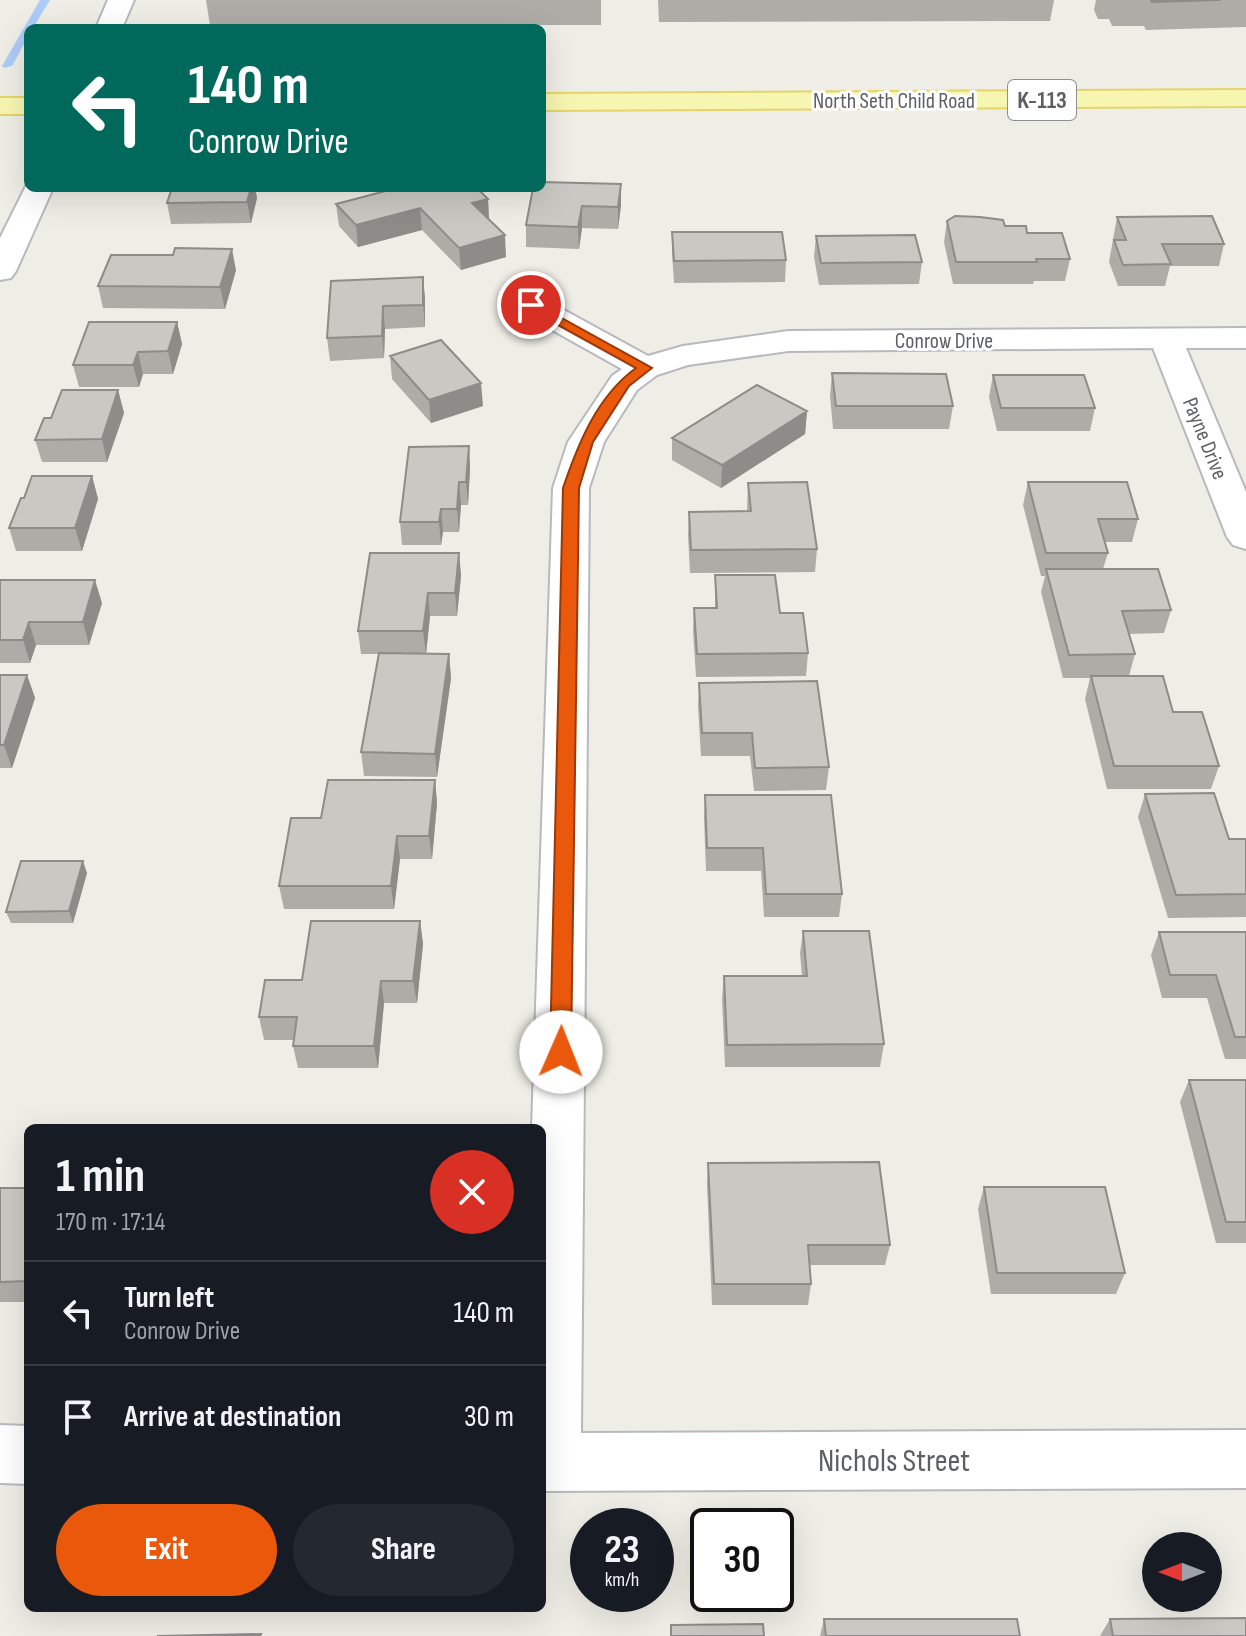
<!DOCTYPE html>
<meta charset="utf-8">
<style>
:root{--surface:#171b24;--page:#242831;--text:#f1f3f6;--muted:#9ea1a6;--line:#363941;--accent:#ea580c}
body{margin:0;font-family:"Sofia Sans Condensed",sans-serif;background:var(--page);color:var(--text);height:100vh;display:flex;flex-direction:column;font-size:30px;white-space:nowrap}
*{box-sizing:border-box;margin:0}
p{font-size:26px;color:var(--muted)}
.icon{flex:none;width:44px;height:44px;fill:none;stroke:currentColor;stroke-width:2;stroke-linecap:round;stroke-linejoin:round}
.map{position:relative;flex:1;overflow:hidden}
.side{position:absolute;left:24px;top:1124px;width:522px;height:488px;display:flex;flex-direction:column;background:var(--surface);border-radius:12px;box-shadow:0 8px 32px #0002}
.side>*{flex:none}
.top-card{position:absolute;left:24px;top:24px;width:522px;height:168px;border-radius:12px;box-shadow:0 8px 32px #0002;background:#00695c;color:#fff;overflow:hidden}
.needle{width:52px;rotate:270deg}
.buttons{position:absolute;left:1142px;top:1532px;display:grid;gap:16px}
.buttons a{display:grid;place-items:center;width:80px;height:80px;border-radius:50%;background:var(--surface);box-shadow:0 8px 32px #0002;font-size:40px}
.speed{position:absolute;left:570px;top:1508px;display:flex;gap:16px;font-size:40px;font-weight:700;text-align:center}
.speed>*{display:grid;place-content:center;width:104px;height:104px;border-radius:50%;background:var(--surface);box-shadow:0 8px 32px #0002;line-height:1}
.speed small{font-size:20px;font-weight:400}
.speed .limit{border:4px solid #111;border-radius:12px;background:#fff;color:#111}
.pin{position:absolute;display:grid;place-items:center;width:68px;height:68px;color:#fff;margin:-34px;border:4px solid #fff;border-radius:50%;box-shadow:0 2px 8px #0007}
.me{position:absolute;width:88px;margin:-44px;rotate:1deg;stroke-linejoin:round;filter:drop-shadow(0 0 6px #0008)}
.turn{display:flex;align-items:center;gap:28px;height:168px;padding:0 32px;font-size:36px}
.turn .icon{width:104px;height:104px;stroke-width:2.5}
.turn b{display:block;font-size:56px;line-height:68px}
.round{display:grid;place-items:center;flex:none;width:84px;height:84px;border-radius:42px;background:var(--page)}
.summary{display:flex;align-items:center;justify-content:space-between;height:136px;padding:0 32px}
h1{font-size:48px;font-weight:700;line-height:60px}
.action{display:flex;gap:16px;margin-top:auto;padding:16px 32px}
.action a{flex:1;height:92px;border-radius:48px;background:var(--accent);color:#fff;font-size:32px;font-weight:700;line-height:92px;text-align:center}
.action a+a{background:var(--page);color:var(--text)}
ul{padding:0;list-style:none}
li{display:flex;align-items:center;gap:24px;height:104px;padding:0 32px;border-top:2px solid var(--line)}
li div{flex:1}
li b{display:block;font-size:30px}
li em{font-style:normal}
.map>svg:first-child{display:block}
.lines{fill:none;stroke-linecap:round;stroke-linejoin:round}
.stream{fill:#adccf7;fill-rule:evenodd}
.minor-casing{stroke:#b8b9be;stroke-width:4}
.major-casing{stroke:#e4d469;stroke-width:4}
.minor{fill:#fff;fill-rule:evenodd}
.major{fill:#f7f6b1;fill-rule:evenodd}
.wall{fill:#aeaca7}
.shaded-wall{fill:#8d8c88}
.building{fill:#cac8c2;stroke:#8d8c88;stroke-width:2}
.route{fill:#ea580c;stroke:#983908;stroke-width:2}
.labels{text-anchor:middle;stroke-width:6;stroke-linejoin:round;paint-order:stroke}
.far-street-label{font-size:22px;fill:#5d5f65;stroke:#fff}
.shield{fill:#fff;stroke:#8e8f93;stroke-width:2}
.shield-label{font-size:24px;font-weight:bold;fill:#5d5f65}
.near-street-label{font-size:32px;fill:#5d5f65;stroke:#fff}
</style>
<div class="map">
<svg width="1246" height="1636" viewBox="0 0 1246 1636">
<rect width="100%" height="100%" fill="#eeeee6"/>
<g class="lines">
<!-- stream -->
<path class="stream" d="M40,0H50L33,28H28V37L12,66L4,68L2,66Z"/>
<defs>
<path id="minor" d="M108,0H134L122,28H96Z
M28,182V188H53L16,271L11,278L0,280V238Z
M531,295L542,298L648,356L683,346L788,331L1246,328V348H1186L1246,492V549L1233,545L1227,537L1153,348L788,351L688,365L657,375L637,390L604,442L589,488L581,1433L1246,1430V1488L542,1491V1128H532L553,488L568,442L612,376L622,369L520,312L515,305L520,298Z
M0,1425L28,1426V1484L0,1483Z"/>
<path id="major" d="M1246,90V106L542,110V94Z
M0,98H28V114H0Z"/>
</defs>
<!-- minor casing -->
<use href="#minor" class="minor-casing"/>
<!-- major casing -->
<use href="#major" class="major-casing"/>
<!-- minor -->
<use href="#minor" class="minor"/>
<!-- major -->
<use href="#major" class="major"/>
</g>
<!-- wall -->
<path class="wall" d="M206,0H601V25H210Z
M658,0H1054L1050,21L659,22Z
M1096,0H1246V27L1146,30L1144,26H1112L1109,19H1098L1094,10Z
M172,188H255L257,198L251,223L171,224L167,203Z
M533,188L621,205L618,229L582,228L579,249L526,247V225Z
M488,199L489,220L506,257L461,270L422,230L358,247L339,226L336,204Z
M1117,217L1224,244L1219,266H1170L1165,286H1118L1109,262Z
M947,221L1005,226L1027,233L1070,259L1065,281H1034L1033,284H953L944,242Z
M672,232L786,260L785,282L674,283L672,254Z
M816,236L922,262L919,284L819,285L814,257Z
M236,270L225,309L103,308L98,286Z
M423,277L425,299V327L385,329L384,358L330,361L327,338Z
M177,322L182,344L173,374H143L139,387H79L73,365Z
M390,356L483,406L431,423L392,379Z
M832,373L953,406L949,429H833L830,396Z
M993,375L1095,408L1090,431H997L989,397Z
M118,390L124,413L107,462H42L35,440L51,418Z
M807,411L805,434L721,488L672,460V438Z
M469,446L470,469L468,505H461L459,532H443L441,545H402L400,522Z
M92,476L98,499L82,551H16L9,528Z
M1028,482L1138,519L1132,542H1104L1108,553L1103,569L1171,610L1164,633L1129,634L1135,654L1129,676L1173,712L1219,766L1211,789H1107L1085,699L1090,678H1063L1041,592L1045,576H1041L1023,505Z
M748,483L817,549L815,572L690,573L688,535L689,512L747,511Z
M459,553L461,576L457,616H430L426,654H449L451,678L437,777L364,776L361,752L379,654H361L358,631Z
M715,575L780,613L808,653L806,676L696,677L693,631L694,608H715Z
M0,580L102,603L89,645H36L30,663H0Z
M0,675H27L35,698L12,768H0Z
M699,683L829,767L826,790L754,791L750,756H701L698,706Z
M435,780L437,803L432,859H400L394,909H284L279,886L321,818Z
M1145,794L1229,839H1246V917L1168,918L1138,817Z
M705,795L842,894L839,917H764L761,871H706L704,818Z
M87,873L73,923H11L6,912Z
M420,921L423,944L417,1003H384L378,1068H298L293,1046L294,1040H264L259,1017L302,980Z
M803,931L884,1044L880,1067H725L722,999L724,976H802L800,953Z
M1159,932H1246V1059H1225L1207,998H1162L1151,955Z
M1189,1080H1246V1243H1216L1180,1102Z
M708,1163L890,1245L885,1265H809L811,1284L808,1305H712L707,1184Z
M984,1187L1125,1273L1116,1294H991L978,1209Z
M0,1188H28V1302H0Z
M824,1619L1020,1636H820Z
M1110,1619L1246,1636H1100Z"/>
<!-- shaded-wall -->
<path class="shaded-wall" d="M621,184V205L618,229V207Z
M251,188H255L257,198L251,223L247,202Z
M488,199L489,220L472,203Z
M582,206V228L579,249L578,227Z
M420,208L422,230L358,247L356,225Z
M505,235L506,257L461,270L459,248Z
M232,249L236,270L225,309L220,287Z
M423,277L425,299V327L423,305Z
M383,306L385,329L384,358L382,336Z
M177,322L182,344L173,374L168,351Z
M138,352L143,374L139,387L133,365Z
M481,383L483,406L431,423L429,400Z
M118,390L124,413L107,462L102,439Z
M807,411L805,434L721,488L722,465Z
M469,446L470,469L468,505L466,482Z
M92,476L98,499L82,551L75,528Z
M459,482L461,505L459,532L457,509Z
M441,509L443,532L441,545L439,522Z
M459,553L461,576L457,616L455,593Z
M95,580L102,603L89,645L83,622Z
M428,593L430,616L426,654L423,631Z
M29,622L36,645L30,663L23,640Z
M449,654L451,678L437,777L435,754Z
M27,675L35,698L12,768L4,745Z
M435,780L437,803L432,859L429,836Z
M397,836L400,859L394,909L391,886Z
M83,861L87,873L73,923L69,911Z
M420,921L423,944L417,1003L413,981Z
M381,981L384,1003L378,1068L374,1046Z"/>
<!-- building -->
<path class="building" d="M1151,0H1221L1152,2Z
M542,182L621,184L618,207L582,206L578,227L526,225L533,188H542Z
M172,188H251L247,202L167,203Z
M397,188H477L488,199L472,203L505,235L459,248L420,208L356,225L336,204Z
M955,216L980,217L1003,220L1005,226H1026L1027,233H1062L1070,259H1036L1037,262H956L947,221Z
M1212,216L1224,244H1162L1171,264L1123,265L1114,240H1126L1117,217Z
M672,232H782L786,260L674,261Z
M915,235L922,262L821,263L816,236Z
M175,248L232,249L220,287L98,286L111,255H173Z
M423,277V305L383,306L382,336L327,338L331,281Z
M89,322H177L168,351L138,352L133,365H73Z
M441,340L481,383L429,400L390,356Z
M832,373L946,374L953,406H836Z
M993,375H1084L1095,408H1001Z
M757,385L807,411L722,465L672,438Z
M62,390H118L102,439L35,440L44,418H51Z
M469,446L466,482H459L457,509H441L439,522H400L409,447Z
M32,476H92L75,528H9L21,498H24Z
M807,482L817,549L691,550L689,512L751,511L748,483Z
M1028,482H1127L1138,519H1098L1108,553H1046Z
M370,553H459L455,593H428L423,631H358Z
M1046,569H1158L1171,610L1122,611L1135,654L1069,655Z
M715,575H775L780,613H803L808,653L697,654L694,608H717Z
M0,580H95L83,622H29L23,640H0Z
M379,653L449,654L435,754L361,752Z
M0,675H27L4,745H0Z
M1091,676H1163L1173,712H1202L1219,766H1114Z
M817,681L829,767L755,768L752,733H702L699,683Z
M328,780H435L429,836H397L391,886H279L291,818H321Z
M1214,793L1229,839H1246V894L1176,895L1145,794Z
M705,795H831L842,894H766L763,848H707Z
M21,861H83L69,911L6,912Z
M311,921H420L413,981H381L374,1046H293L297,1017H259L265,980H302Z
M803,931H869L884,1044L727,1045L724,976H807Z
M1159,932H1246V1037H1235L1216,975H1170Z
M1189,1080H1246V1222H1226Z
M879,1162L890,1245H808L811,1284H714L708,1163Z
M984,1187H1105L1125,1273H997Z
M0,1188H28V1281L0,1282Z
M1246,1618V1636H1113L1110,1619Z
M824,1619H1017L1020,1636H826Z
M763,1624L764,1636H671V1625Z
M261,1634L260,1636H157Z"/>
<!-- route -->
<path class="route" d="M531,301L652,368L629,386L593,442L579,488L571,1052L568,1058L561,1060L553,1058L550,1052L563,488C578,444 597,396 636,368L527,308L525,305Z"/>
<g class="labels">
<!-- far-street labels -->
<g class="far-street-label">
<text x="894" y="108">North Seth Child Road</text>
<text x="944" y="348">Conrow Drive</text>
<text transform="translate(1206 438) rotate(68)" y="8">Payne Drive</text>
</g>
<!-- shield labels -->
<rect class="shield" x="1008" y="80" width="68" height="40" rx="6"/>
<g class="shield-label">
<text x="1042" y="108">K-113</text>
</g>
<!-- near-street labels -->
<g class="near-street-label">
<text x="894" y="1471">Nichols Street</text>
</g>
</g>
</svg>
<div class="buttons">
<a><svg class="needle" viewBox="-14 -14 28 28"><path d="M0-13l5 13h-10z" fill="#e53935"/><path d="M0 13l5-13h-10z" fill="#9ea1a6"/></svg></a>
</div>
<div class="speed"><div>23<small>km/h</small></div><div class="limit">30</div></div>
<div class="pin" style="left:531px;top:305px;background:#d93025"><svg class="icon" aria-label="arrive" viewBox="0 0 24 24"><path d="M6 21V4h12l-3 4 3 4H6"/></svg></div>
<svg class="me" style="left:561px;top:1052px" viewBox="-20 -20 40 40"><circle r="19" fill="#fff"/><path d="M0-13L10 11 0 6-10 11z" fill="#ea580c"/></svg>
<div class="top-card">
<div class="turn"><svg class="icon" aria-label="left" viewBox="0 0 24 24"><path d="M17 20v-9H6M10 6l-5 5 5 5"/></svg><div><b>140 m</b>Conrow Drive</div></div>
</div>
<section class="side">
<div class="summary"><div><h1>1 min</h1><p>170 m · 17:14</p></div><a class="round" style="background:#d93025;color:#fff"><svg class="icon" aria-label="close" viewBox="0 0 24 24"><path d="M6 6l12 12M18 6L6 18"/></svg></a></div>
<ul>
<li><svg class="icon" aria-label="left" viewBox="0 0 24 24"><path d="M17 20v-9H6M10 6l-5 5 5 5"/></svg><div><b>Turn left</b><p>Conrow Drive</p></div><em>140 m</em></li>
<li><svg class="icon" aria-label="arrive" viewBox="0 0 24 24"><path d="M6 21V4h12l-3 4 3 4H6"/></svg><div><b>Arrive at destination</b></div><em>30 m</em></li>
</ul>
<div class="action"><a>Exit</a><a>Share</a></div>
</section>
</div>
